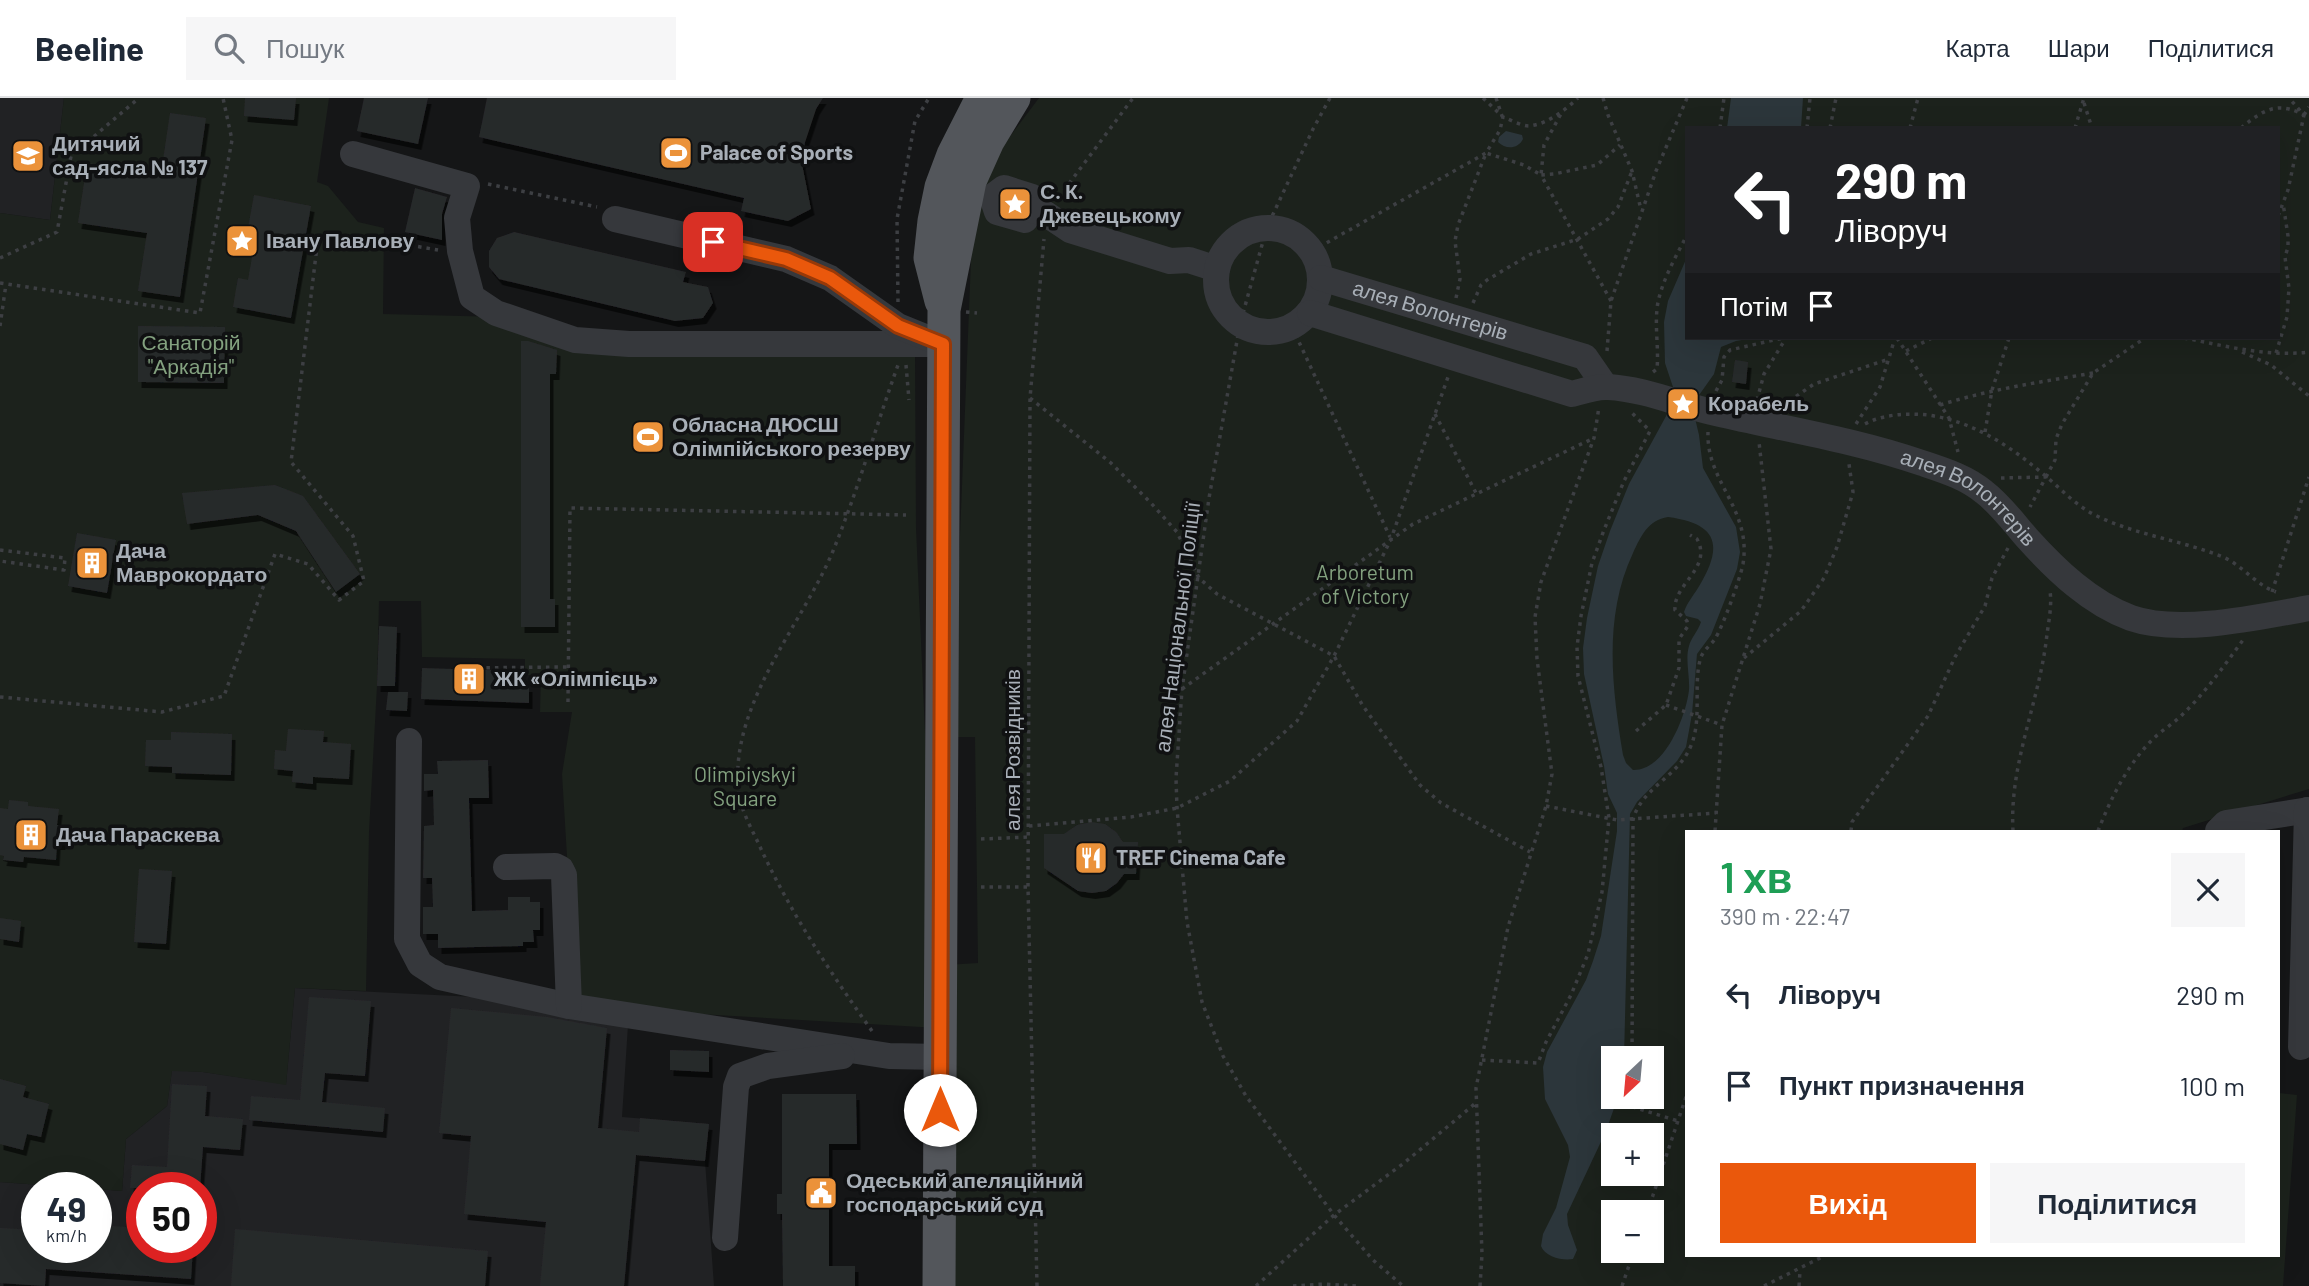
<!DOCTYPE html>
<html lang="uk">
<meta charset="utf-8">
<style>
:root{--surface:#fff;--page:#f6f6f7;--text:#1f2937;--muted:#747a83;--line:#e0e1e3;--accent:#ea580c}
body{margin:0;font-family:Barlow,sans-serif;background:var(--page);color:var(--text);height:100vh;display:flex;flex-direction:column;font-size:26px;white-space:nowrap}
*{box-sizing:border-box;margin:0}
p{font-size:23px;color:var(--muted)}
.icon{flex:none;width:38px;height:38px;fill:none;stroke:currentColor;stroke-width:2;stroke-linecap:round;stroke-linejoin:round}
.map{position:relative;flex:1;overflow:hidden}
.panel{position:absolute;left:1685px;top:732px;width:595px;height:427px;display:flex;flex-direction:column;background:var(--surface);border-radius:0px;box-shadow:0 7px 28px #0002}
.panel>*{flex:none}
.banner{position:absolute;left:1685px;top:28px;width:595px;height:214px;border-radius:0px;box-shadow:0 7px 28px #0002;background:#202124;color:#fff;overflow:hidden}
.needle{width:46px;rotate:206deg}
.tools{position:absolute;left:1601px;top:948px;display:grid;gap:14px}
.tools a{display:grid;place-items:center;width:63px;height:63px;border-radius:0px;background:var(--surface);box-shadow:0 7px 28px #0002;font-size:35px}
.speed{position:absolute;left:21px;top:1074px;display:flex;gap:14px;font-size:35px;font-weight:700;text-align:center}
.speed>*{display:grid;place-content:center;width:91px;height:91px;border-radius:50%;background:var(--surface);box-shadow:0 7px 28px #0002;line-height:1}
.speed small{font-size:18px;font-weight:400}
.speed .limit{border:10px solid #d22;background:#fff;color:#111}
.pin{position:absolute;display:grid;place-items:center;width:60px;height:60px;color:#fff;margin:-30px;border-radius:14px;box-shadow:0 4px 10px #0006}
.me{position:absolute;width:77px;margin:-38px;rotate:0deg;stroke-linejoin:round;filter:drop-shadow(0 0 5px #0008)}
.turn{display:flex;align-items:center;gap:24px;height:147px;padding:0 35px;font-size:32px}
.turn .icon{width:91px;height:91px;stroke-width:2.5}
.turn b{display:block;font-size:49px;line-height:60px}
.then{display:flex;align-items:center;height:66px;padding:0 35px;background:#0003;gap:14px;font-size:26px}
.round{display:grid;place-items:center;flex:none;width:74px;height:74px;border-radius:0px;background:var(--page)}
.headline{display:flex;align-items:center;justify-content:space-between;height:119px;padding:0 35px}
h1{font-size:42px;font-weight:600;line-height:52px;color:#1e9e55}
.cta{display:flex;gap:14px;margin-top:auto;padding:14px 35px}
.cta a{flex:1;height:80px;border-radius:0px;background:var(--accent);color:#fff;font-size:28px;font-weight:600;line-height:80px;text-align:center}
.cta a+a{background:var(--page);color:var(--text)}
ul{padding:0;list-style:none}
li{display:flex;align-items:center;gap:21px;height:91px;padding:0 35px}
li div{flex:1}
li b{display:block;font-size:26px}
li em{font-style:normal}
header{display:flex;align-items:center;gap:42px;box-sizing:border-box;height:98px;padding:0 35px;background:var(--surface);border-bottom:2px solid var(--line)}
header strong{font-size:33px}
nav{display:flex;gap:38px;margin-inline-start:auto;font-size:24px}
.search{width:490px;height:63px;background:var(--page);display:flex;align-items:center;gap:18px;box-sizing:border-box;padding:0 24px;border-radius:0px;color:var(--muted);font-size:26px}
.map>svg:first-child{display:block}
.built{fill:#212224;fill-rule:evenodd}
.green{fill:#1c221c;fill-rule:evenodd}
.water{fill:#2c363b;fill-rule:evenodd}
.building{fill:#28292b;filter:url(#shadow)}
.lines{fill:none;stroke-linecap:round;stroke-linejoin:round}
.path{stroke:#3d3f43;stroke-width:3.5;stroke-dasharray:3.5 5;stroke-linecap:butt}
.minor{stroke:#36383c;stroke-width:26}
.major{stroke:#53565b;stroke-width:33}
.route-casing{stroke:#983908;stroke-width:18}
.route{stroke:#ea580c;stroke-width:12}
.labels{text-anchor:middle;stroke-width:7;stroke-linejoin:round;paint-order:stroke}
.poi-label{font-size:21px;font-weight:bold;fill:#a8afb7;stroke:#101112;text-anchor:start}
.street-label{font-size:21px;fill:#a8afb7;stroke:#101112}
.park-label{font-size:21px;fill:#83a17f;stroke:#101112}
</style>
<header>
<strong>Beeline</strong>
<div class="search"><svg class="icon" aria-label="search" viewBox="0 0 24 24"><circle cx="10" cy="10" r="6"/><path d="M15 15l6 6"/></svg>Пошук</div>
<nav><a>Карта</a><a>Шари</a><a>Поділитися</a></nav>
</header>
<div class="map">
<svg width="2309" height="1188" viewBox="0 0 2309 1188">
<defs>
<filter id="shadow"><feDropShadow dx="3.5" dy="6" stdDeviation="0" flood-color="#0009"/></filter>
</defs>
<rect width="100%" height="100%" fill="#151617"/>
<!-- built -->
<path class="built" d="M0,0H64L50,122L0,115Z
M295,890L556,903L629,912L622,1019L709,1026L705,1063L714,1188H0V1084L84,1090H37V1150H96V1091L122,1093L126,1041L167,1008L172,972L203,974L286,986ZM142,1090H201V1150H142Z"/>
<!-- green -->
<path class="green" d="M64,0H329L317,84L328,88L358,124L384,130L383,216L540,220L550,240L915,258L916,430L938,930L629,912L576,906L562,676L572,614H540L541,577H525V561L422,559L421,503H379L377,588L369,734L366,893L295,890L286,987L203,974L172,973L167,1008L126,1041L122,1093L0,1084V115L50,122Z
M1039,0H2309V691L2183,730L2182,733H1687V1157H2278L2279,995L2297,997L2283,1188H943L946,867L978,865L975,639H952L974,86ZM1687,30H2278V240H1687ZM1614,961H1652V999H1614ZM1614,1038H1652V1076H1614ZM1614,1115H1652V1153H1614Z"/>
<!-- water -->
<path class="water" d="M1731,0H1803L1801,30H1727Z
M1506,33L1522,37L1523,41C1518,51 1506,52 1498,44L1499,39Z
M1687,159V240H1754L1736,243L1721,249L1714,276L1697,300L1694,316L1699,337L1703,370L1736,429L1740,454L1737,471L1711,537L1697,556L1692,616L1686,649L1677,663L1637,704L1630,716L1624,961H1614V999H1618L1606,1033L1567,1116L1568,1127L1577,1152L1573,1161C1563,1163 1545,1159 1541,1148L1543,1136L1556,1110L1570,1059L1568,1047L1545,1001L1543,969L1547,954L1586,882L1593,863L1601,838L1617,733V715L1608,696L1604,668L1584,576L1583,550L1587,520L1598,468L1610,433L1629,386L1671,309L1674,292L1665,265L1664,224L1668,203ZM1668,419C1720,426 1723,449 1698,490C1693,498 1687,505 1684,514L1686,518L1698,521L1701,524C1698,533 1691,540 1689,548C1685,561 1690,579 1689,592C1686,618 1665,673 1633,672L1626,665L1623,657C1612,590 1603,519 1633,455C1641,438 1648,422 1668,419Z"/>
<!-- building -->
<path class="building" d="M245,0H296L294,22L244,18Z
M364,0H428L418,46L357,33Z
M487,0H823L816,11L805,44L802,66L811,111L788,123L741,113L744,100L479,39Z
M170,15L206,20L180,199L138,193L147,135L78,125L87,65L161,76Z
M415,90L447,99L442,116V142L405,134Z
M254,97L311,108L291,220L233,209L238,180L248,182L257,132L248,130Z
M514,134L686,174L683,184L708,189L713,205L703,220L675,223L499,181L489,169V153L497,140Z
M138,228L225,229L224,285L138,284Z
M521,243H528L557,252L556,276H550V501H555V529H521Z
M1735,262L1748,264L1746,286L1732,284Z
M275,387L303,398L360,476L336,494L296,433L258,417L187,426L182,395Z
M77,435L116,442L107,495L68,488Z
M379,528L397,529L395,588H377Z
M422,570L516,573V588H529V605L421,601Z
M388,594H408L407,613L386,612Z
M288,631L324,633L323,644L351,646L349,681L313,679V686L292,684L293,673L274,671L275,652L286,653Z
M171,634L232,636L231,677L172,675V669L145,668L146,642H171Z
M488,662L489,700H469L472,813L508,812V799H530V804H540V832H533L534,844H523V848L438,850V836H423V809H433L432,780H423L424,728L434,727L433,692L424,693V676H438L437,663Z
M9,702L28,704V708L59,711L57,727H64L62,746H57L56,762L24,759L23,764L3,762L4,758L0,757V710L8,711Z
M1091,724L1105,726L1116,734L1123,744H1138L1136,776H1124L1117,785L1106,793L1092,795L1078,793L1044,770V736H1064L1077,727Z
M139,771L172,773L166,846L134,844Z
M0,820L21,823L19,844L0,841Z
M309,899L371,903L365,978L325,975L322,1004L385,1010L383,1034L249,1022L251,998L300,1002Z
M451,910L547,919L607,930L598,1030L639,1034L640,1020L709,1026L705,1063L636,1057L624,1188H540L546,1124L464,1116L471,1038L439,1035Z
M670,952L709,953V974L670,972Z
M0,981L26,988L23,999L49,1006L41,1039L27,1036L23,1052L0,1046Z
M172,986L207,988L205,1018L243,1021L240,1052L203,1049L200,1090H130L132,1067L167,1069Z
M782,996H856L857,1046H829V1168H855V1188H783L782,1116H777V1096H782Z
M96,1127L142,1130V1150H193L191,1181L46,1171L45,1188L0,1185V1130L37,1132V1150H96Z
M235,1131L488,1153L485,1188H231Z"/>
<g class="lines">
<!-- path -->
<path class="path" d="M1330,0L1313,31L1267,129L1240,226L1209,400L1182,591L1176,680L1177,710L1187,824L1202,904L1223,958L1246,998L1334,1117L1373,1162L1403,1188
M1483,0L1503,19
M1496,0L1502,18
M1603,0L1608,17L1632,73L1641,112
M2084,5L2092,30
M2304,17L2309,9
M1720,30L1724,0
M1807,30L1810,0
M1830,30L1836,0
M1910,30L1918,0
M2075,30L2084,0
M2241,30C2265,10 2280,2 2309,20
M488,86L597,109
M1059,99L1133,0
M2278,118L2288,92L2304,17L2289,0
M1312,153L1486,55L1500,32L1503,19C1511,22 1521,28 1529,28C1548,26 1565,12 1578,0
M0,160L57,134L71,58L139,0
M0,185L200,215L232,42L223,0
M1456,200L1460,181L1455,143L1458,127L1486,55L1524,67L1541,77L1544,47L1562,14
M1611,203L1541,77L1554,76L1597,67L1620,47
M898,204L897,121L915,23L929,0
M1473,205L1481,187L1487,182L1531,156L1578,141L1608,121L1618,109L1632,73
M966,214L977,215
M0,228L6,186
M1292,229L1390,439
M1897,240L1949,320L1958,354
M2184,240C2226,248 2266,259 2309,254
M1607,253L1611,203L1656,73L1687,0
M1906,253L1932,240
M2242,254L2271,267L2309,298
M2276,255L2287,219L2289,190L2285,159L2288,149V138L2283,105
M906,267L909,302
M1653,274L1657,271C1659,249 1654,226 1658,204C1663,181 1676,158 1687,137
M1716,293L1722,282L1724,259L1730,252L1783,240
M1030,300L1111,365L1150,404L1177,434L1199,480L1217,496L1334,558L1363,608L1420,687L1441,705L1530,754
M1757,302L1764,276L1786,240
M1940,307C1991,291 2041,284 2093,275
M1782,308L1814,286L1889,261
M1435,316L1476,395
M1856,326L1880,289L1895,240
M1865,326C1884,316 1906,315 1928,317C1976,324 2013,350 2049,381C2064,394 2077,408 2095,417C2135,437 2181,442 2223,459C2242,467 2256,487 2276,494
M1985,334L1992,292L2009,240
M2046,379L2055,362L2056,341L2062,326L2093,275L2145,240
M2001,380L2046,379L2030,409
M0,452L65,460L64,472L0,463
M2272,494L2309,379
M1744,560L1801,513L1824,480L1837,449L1853,394L1849,366
M455,580L461,581V570L567,569
M1182,591L1413,426L1594,340
M0,599L162,614L224,598L275,456L308,466L339,502L364,483L353,438L291,364L318,140L356,138L438,152
M568,604L570,410L906,417
M1666,607L1722,627
M1636,633L1666,607L1679,570V541L1688,528L1687,523L1675,512C1673,486 1713,470 1697,441L1690,437
M1546,708L1617,722L1716,715
M1029,728L1131,719L1177,710L1230,683L1297,623L1334,558L1391,441L1448,279
M1715,733L1722,627L1760,506L1771,451L1759,344
M1851,733L1852,724L1928,618L1955,559L1985,508L1992,480L2008,450
M2013,733C2009,665 2040,603 2047,536C2049,522 2052,507 2050,493
M2098,733C2111,700 2127,667 2153,641C2162,632 2173,626 2182,617C2205,595 2224,568 2243,542
M981,741L1028,739
M981,789H1028
M872,933C830,874 792,817 761,751C754,735 742,715 739,697C727,609 801,529 833,453C858,392 876,328 898,267
M1632,961L1633,722C1640,692 1676,679 1689,652C1703,625 1693,591 1700,562C1702,553 1710,548 1715,541C1723,528 1740,481 1743,466C1752,411 1706,384 1708,334
M1482,962L1538,965L1546,944L1571,897L1588,856L1602,794L1609,720L1601,669L1578,578L1577,549L1581,518L1592,465L1604,432L1624,383L1650,333L1631,314
M1625,999L1623,1006L1678,1023
M1647,1115L1687,996
M1037,1188L1028,789L1030,300L1044,141
M1256,1188L1334,1117L1404,1065L1477,1004
M1293,1188L1324,1186L1358,1188
M1480,1188L1482,1156L1476,990L1508,829L1546,708L1552,676L1537,561L1535,519L1541,484L1594,340L1599,309
M1622,1188L1634,1153
M1764,1188L1826,1157
M1799,1188L1800,1173"/>
<!-- minor -->
<g class="minor">
<path d="M353,56L467,88L457,120L460,153L472,199L496,215L575,242L629,246H943"/>
<path d="M1004,90L1032,99V112L1025,122L997,114L992,99Z"/>
<path d="M1032,112L1046,116L1070,132L1170,163L1189,162L1217,171"/>
<path d="M615,121L786,161L830,180L898,228L930,241"/>
<circle cx="1268" cy="182" r="52"/>
<path id="s1" d="M1321,180L1585,259L1605,288"/>
<path id="s2" d="M1310,215L1572,296C1583,293 1597,288 1608,289C1645,291 1680,307 1716,315C1785,331 1855,342 1922,365C1943,372 1966,379 1984,394C2001,407 2013,424 2027,440C2056,472 2090,505 2131,520C2180,537 2259,519 2309,510"/>
<path d="M409,643L407,841L420,866L440,879L569,908L889,958L941,959"/>
<path d="M2218,733L2226,725L2309,712"/>
<path d="M506,769L555,768L561,771L564,777L569,908"/>
<path d="M2301,949L2307,712"/>
<path d="M725,1140L736,989L740,978L768,968L842,958"/>
</g>
<!-- major -->
<path class="major" d="M941,203L930,160L934,123L941,89L953,57L982,0
M939,1188L944,212L970,83L988,43L1014,0"/>
</g>
<g class="lines">
<defs>
<path id="route" d="M713,144L786,161L830,180L898,228L943,246L940,1012"/>
</defs>
<!-- route casing -->
<use href="#route" class="route-casing"/>
<!-- route -->
<use href="#route" class="route"/>
</g>
<!-- icons -->
<defs>
<symbol id="stadium-square" viewBox="-11 -11 22 22"><rect x="-9" y="-9" width="18" height="18" rx="4" fill="#eb923a" stroke="#101112"/><path d="M0-5a6.5 5 0 1 0 0 10a6.5 5 0 1 0 0-10ZM-3.5-1.8h7v3.6h-7Z" fill="#fff"/></symbol>
<symbol id="school-square" viewBox="-11 -11 22 22"><rect x="-9" y="-9" width="18" height="18" rx="4" fill="#eb923a" stroke="#101112"/><path d="M0-5L7-2L0 1L-7-2ZM-4 1L0 2.5L4 1V4Q0 6-4 4Z" fill="#fff"/></symbol>
<symbol id="sight-square" viewBox="-11 -11 22 22"><rect x="-9" y="-9" width="18" height="18" rx="4" fill="#eb923a" stroke="#101112"/><path d="M0-6L1.8-2.2L6-1.7L2.9 1.2L3.7 5.4L0 3.3L-3.7 5.4L-2.9 1.2L-6-1.7L-1.8-2.2Z" fill="#fff"/></symbol>
<symbol id="building-square" viewBox="-11 -11 22 22"><rect x="-9" y="-9" width="18" height="18" rx="4" fill="#eb923a" stroke="#101112"/><path d="M-4-6H4V6H1V3H-1V6H-4ZM-2.5-4.3h1.7v1.8h-1.7ZM.8-4.3h1.7v1.8H.8ZM-2.5-1h1.7V.8h-1.7ZM.8-1h1.7V.8H.8Z" fill="#fff"/></symbol>
<symbol id="restaurant-square" viewBox="-11 -11 22 22"><rect x="-9" y="-9" width="18" height="18" rx="4" fill="#eb923a" stroke="#101112"/><path d="M-5-6h1v4h1v-4h1v4h1v-4h1v5L-1.5 .5V6h-2V.5L-5-1ZM5-6V6H3V1.5H1.5Q1.5-4 5-6Z" fill="#fff"/></symbol>
<symbol id="civic-square" viewBox="-11 -11 22 22"><rect x="-9" y="-9" width="18" height="18" rx="4" fill="#eb923a" stroke="#101112"/><path d="M-.6-6.5H3V-4.5H.6V-3L4-1V1h2V6H-6V1h2V-1L-.6-3ZM-1.2 2.5V6h2.4V2.5Z" fill="#fff"/></symbol>
</defs>
<g fill-rule="evenodd">
<use href="#stadium-square" x="657" y="36" width="38" height="38"/>
<use href="#school-square" x="9" y="39" width="38" height="38"/>
<use href="#sight-square" x="996" y="87" width="38" height="38"/>
<use href="#sight-square" x="223" y="124" width="38" height="38"/>
<use href="#sight-square" x="1664" y="287" width="38" height="38"/>
<use href="#stadium-square" x="629" y="320" width="38" height="38"/>
<use href="#building-square" x="73" y="446" width="38" height="38"/>
<use href="#building-square" x="450" y="562" width="38" height="38"/>
<use href="#building-square" x="12" y="718" width="38" height="38"/>
<use href="#restaurant-square" x="1072" y="741" width="38" height="38"/>
<use href="#civic-square" x="802" y="1076" width="38" height="38"/>
</g>
<g class="labels">
<!-- poi labels -->
<g class="poi-label">
<text x="52" y="53">Дитячий<tspan x="52" dy="24">сад-ясла № 137</tspan></text>
<text x="700" y="62">Palace of Sports</text>
<text x="1040" y="101">С. К.<tspan x="1040" dy="24">Джевецькому</tspan></text>
<text x="266" y="150">Івану Павлову</text>
<text x="1708" y="313">Корабель</text>
<text x="672" y="334">Обласна ДЮСШ<tspan x="672" dy="24">Олімпійського резерву</tspan></text>
<text x="116" y="460">Дача<tspan x="116" dy="24">Маврокордато</tspan></text>
<text x="494" y="588">ЖК «Олімпієць»</text>
<text x="56" y="744">Дача Параскева</text>
<text x="1116" y="767">TREF Cinema Cafe</text>
<text x="846" y="1090">Одеський апеляційний<tspan x="846" dy="24">господарський суд</tspan></text>
</g>
<!-- street labels -->
<g class="street-label">
<text dy="7" stroke="none"><textPath href="#s1" startOffset="114">алея Волонтерів</textPath></text>
<text dy="7" stroke="none"><textPath href="#s2" startOffset="693">алея Волонтерів</textPath></text>
<text transform="translate(1178 529) rotate(-83)" y="7">алея Національної Поліції</text>
<text transform="translate(1013 652) rotate(-90)" y="7">алея Розвідників</text>
</g>
<!-- park labels -->
<g class="park-label">
<text x="191" y="252">Санаторій<tspan x="191" dy="24">"Аркадія"</tspan></text>
<text x="1365" y="482">Arboretum<tspan x="1365" dy="24">of Victory</tspan></text>
<text x="745" y="684">Olimpiyskyi<tspan x="745" dy="24">Square</tspan></text>
</g>
</g>
</svg>
<div class="tools">
<a><svg class="needle" viewBox="-14 -14 28 28"><path d="M0-13l5 13h-10z" fill="#e53935"/><path d="M0 13l5-13h-10z" fill="#747a83"/></svg></a>
<a>+</a>
<a>−</a>
</div>
<div class="speed"><div>49<small>km/h</small></div><div class="limit">50</div></div>
<div class="pin" style="left:713px;top:144px;background:#d93025"><svg class="icon" aria-label="arrive" viewBox="0 0 24 24"><path d="M6 21V4h12l-3 4 3 4H6"/></svg></div>
<svg class="me" style="left:940px;top:1012px" viewBox="-20 -20 40 40"><circle r="19" fill="#fff"/><path d="M0-13L10 11 0 6-10 11z" fill="#ea580c"/></svg>
<div class="banner">
<div class="turn"><svg class="icon" aria-label="left" viewBox="0 0 24 24"><path d="M17 20v-9H6M10 6l-5 5 5 5"/></svg><div><b>290 m</b>Ліворуч</div></div>
<div class="then">Потім<svg class="icon" aria-label="arrive" viewBox="0 0 24 24"><path d="M6 21V4h12l-3 4 3 4H6"/></svg></div>
</div>
<section class="panel">
<div class="headline"><div><h1>1 хв</h1><p>390 m · 22:47</p></div><a class="round"><svg class="icon" aria-label="close" viewBox="0 0 24 24"><path d="M6 6l12 12M18 6L6 18"/></svg></a></div>
<ul>
<li><svg class="icon" aria-label="left" viewBox="0 0 24 24"><path d="M17 20v-9H6M10 6l-5 5 5 5"/></svg><div><b>Ліворуч</b></div><em>290 m</em></li>
<li><svg class="icon" aria-label="arrive" viewBox="0 0 24 24"><path d="M6 21V4h12l-3 4 3 4H6"/></svg><div><b>Пункт призначення</b></div><em>100 m</em></li>
</ul>
<div class="cta"><a>Вихід</a><a>Поділитися</a></div>
</section>
</div>
